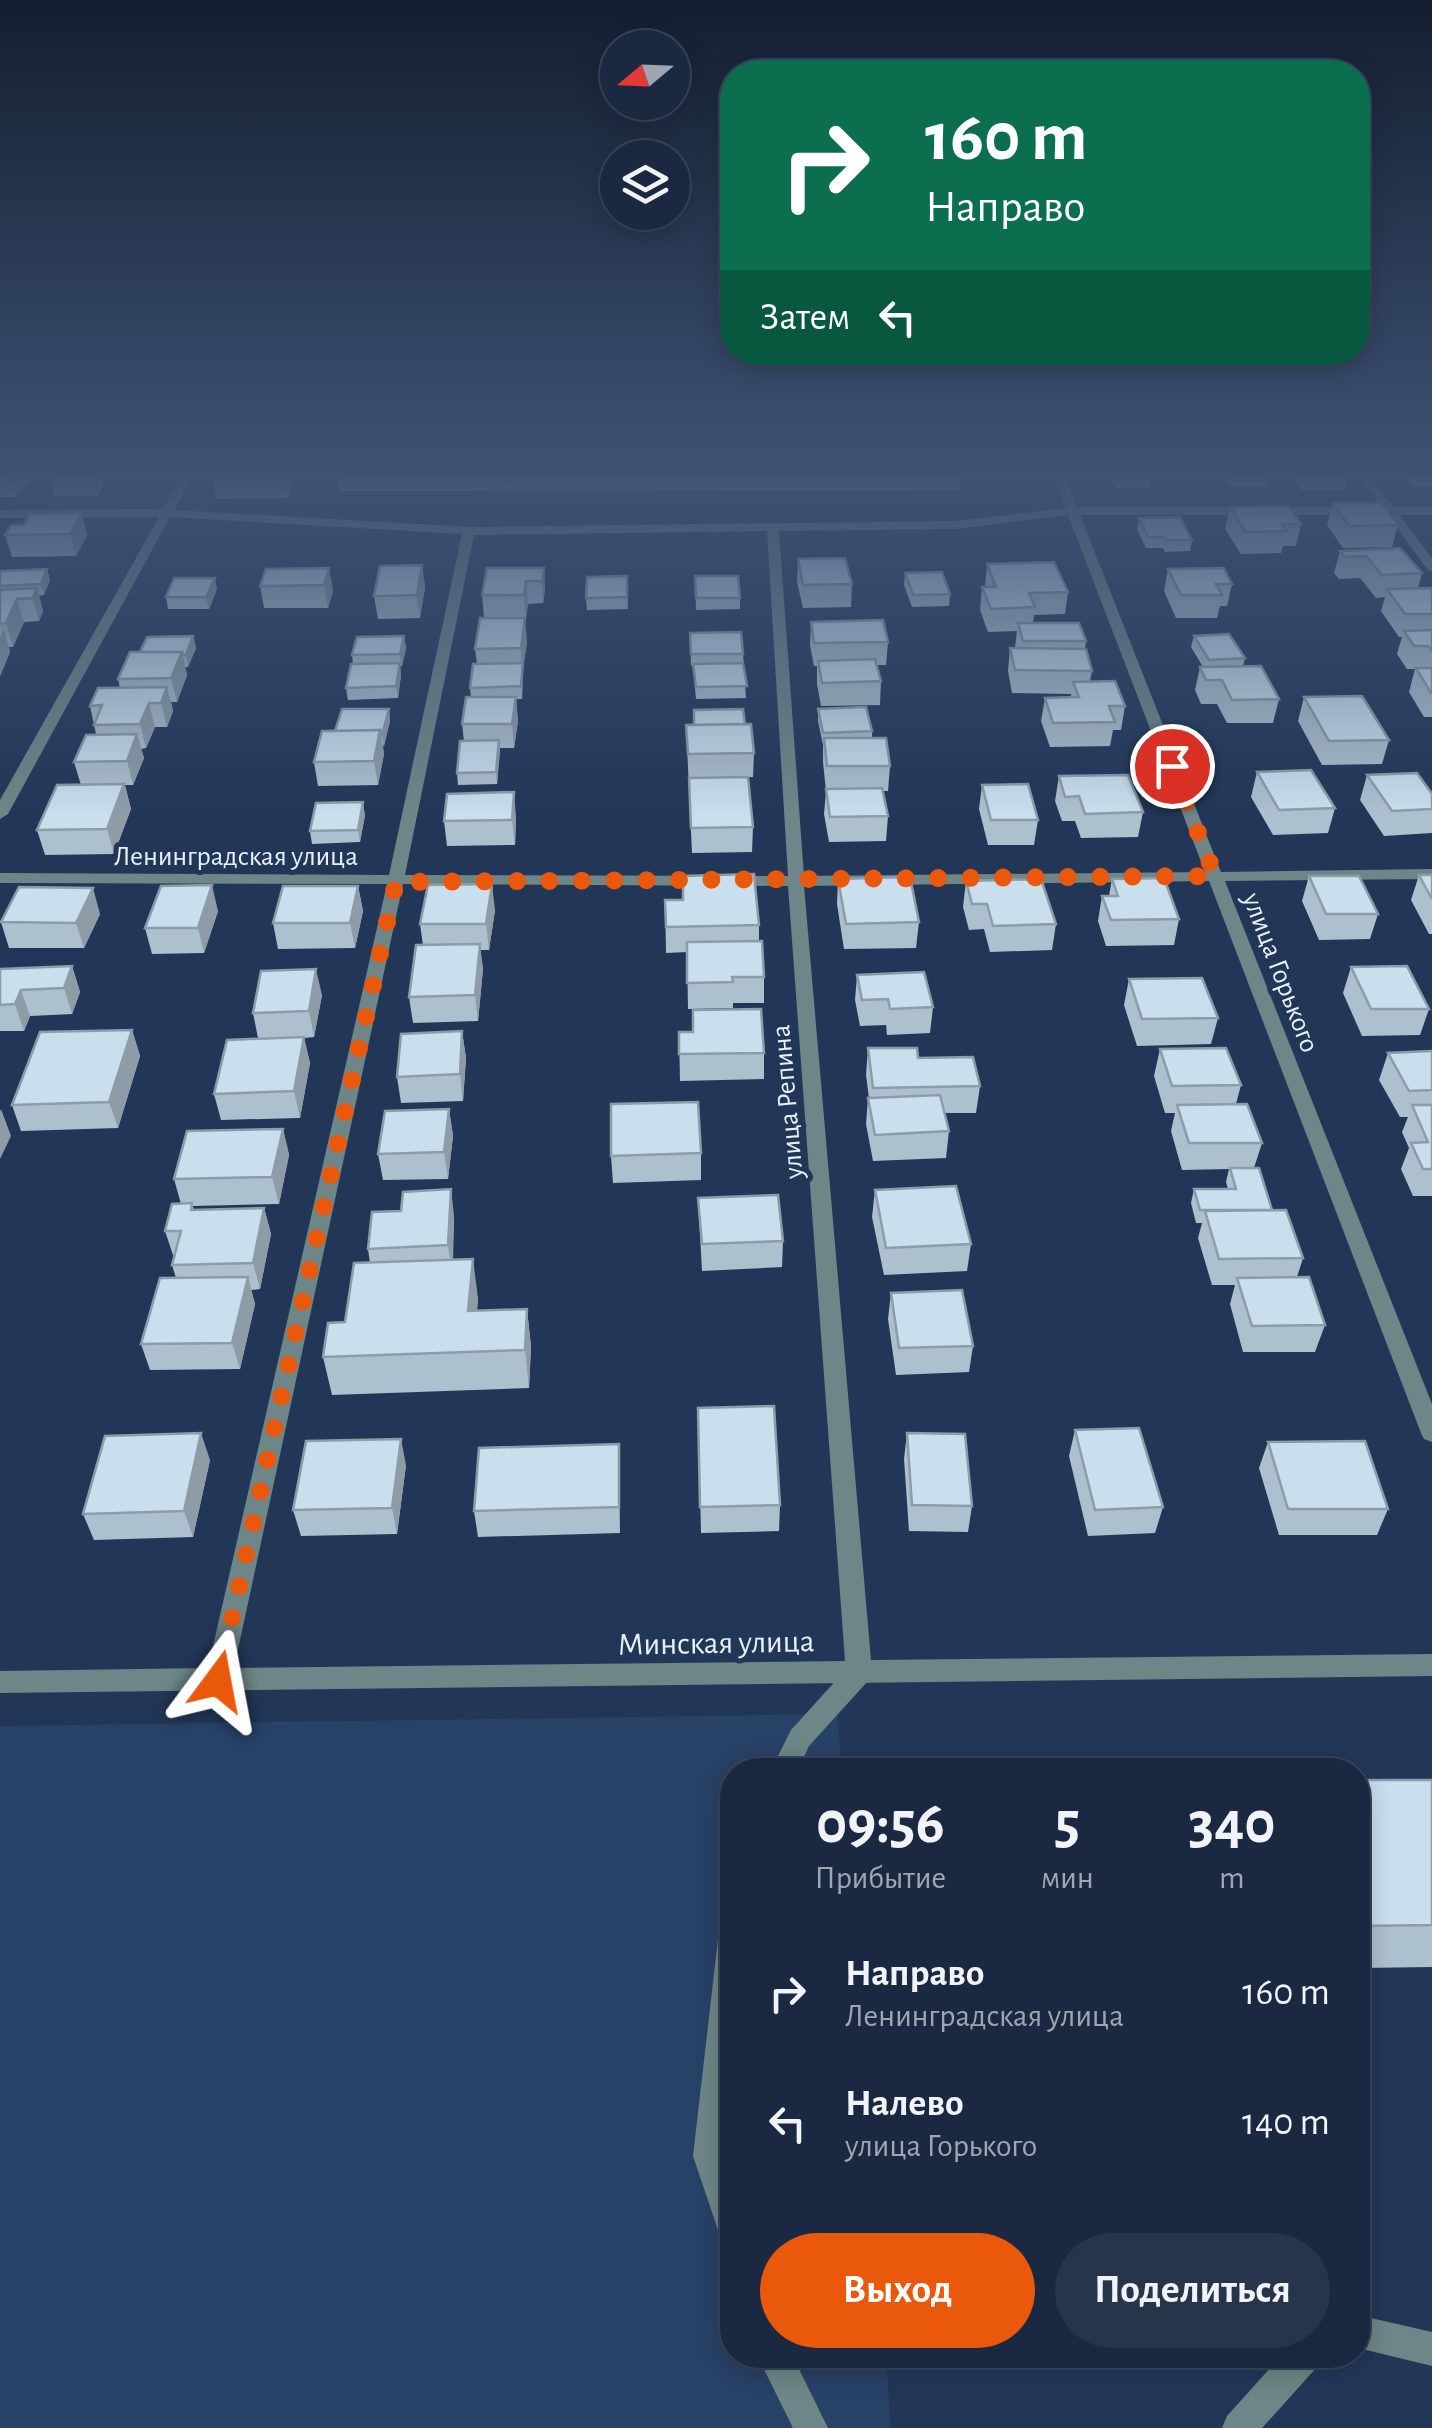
<!DOCTYPE html>
<html lang="ru">
<meta charset="utf-8">
<style>
:root{--surface:#1a2941;--page:#27354c;--text:#f1f3f6;--muted:#9fa6b1;--line:#38455a;--accent:#ea580c}
body{margin:0;font-family:"Alegreya Sans",sans-serif;background:var(--page);color:var(--text);height:100vh;display:flex;flex-direction:column;font-size:38px;white-space:nowrap}
*{box-sizing:border-box;margin:0}
p{font-size:32px;color:var(--muted)}
.icon{flex:none;width:55px;height:55px;fill:none;stroke:currentColor;stroke-width:2;stroke-linecap:round;stroke-linejoin:round}
.map{position:relative;flex:1;overflow:hidden}
.sheet{position:absolute;left:720px;top:1758px;width:650px;height:610px;display:flex;flex-direction:column;background:var(--surface);border-radius:40px;box-shadow:0 5px 25px #0003,0 0 0 2px var(--line)}
.sheet>*{flex:none}
.banner{position:absolute;left:720px;top:60px;width:650px;height:305px;border-radius:40px;box-shadow:0 5px 25px #0003,0 0 0 2px var(--line);background:#0b6e4f;color:#fff;overflow:hidden}
.needle{width:65px;rotate:251deg}
.controls{position:absolute;left:600px;top:30px;display:grid;gap:20px}
.controls a{display:grid;place-items:center;width:90px;height:90px;border-radius:50%;background:var(--surface);box-shadow:0 5px 25px #0003,0 0 0 2px var(--line);font-size:50px}
.pin{position:absolute;display:grid;place-items:center;width:85px;height:85px;color:#fff;margin:-42px;border:5px solid #fff;border-radius:50%;box-shadow:0 2px 10px #0007}
.me{position:absolute;width:110px;margin:-55px;rotate:13deg;stroke-linejoin:round;filter:drop-shadow(0 0 8px #0008)}
.turn{display:flex;align-items:center;gap:35px;height:210px;padding:0 40px;font-size:45px}
.turn .icon{width:130px;height:130px;stroke-width:2.5}
.turn b{display:block;font-size:70px;line-height:85px}
.then{display:flex;align-items:center;height:95px;padding:0 40px;background:#0003;gap:20px;font-size:38px}
.eta{display:flex;justify-content:space-evenly;align-items:center;height:170px;text-align:center}
.eta b{font-size:60px;font-weight:700;line-height:70px}
.primary-button{display:flex;gap:20px;margin-top:auto;padding:20px 40px}
.primary-button a{flex:1;height:115px;border-radius:60px;background:var(--accent);color:#fff;font-size:40px;font-weight:700;line-height:115px;text-align:center}
.primary-button a+a{background:var(--page);color:var(--text)}
ul{padding:0;list-style:none}
li{display:flex;align-items:center;gap:30px;height:130px;padding:0 40px}
li div{flex:1}
li b{display:block;font-size:38px}
li em{font-style:normal}
.map>svg:first-child{display:block}
.built{fill:#284166}
.lines{fill:none;stroke-linecap:round;stroke-linejoin:round}
.service{fill:#6e8687;fill-rule:evenodd}
.minor{fill:#6e8687;fill-rule:evenodd}
.wall{fill:#adc0cd}
.shaded-wall{fill:#8d9ca7}
.building{fill:#c9dfee;stroke:#8d9ca7;stroke-width:2.5}
.route{stroke:#ea580c;stroke-width:18;stroke-dasharray:0 32.4}
.labels{text-anchor:middle;stroke-width:10;stroke-linejoin:round;paint-order:stroke}
.street-label{font-size:28px;fill:#e8f0fc;stroke:#223757}
.near-street-label{font-size:32px;fill:#e8f0fc;stroke:#223757}
</style>
<div class="map">
<svg width="1432" height="2428" viewBox="0 0 1432 2428">
<rect width="100%" height="100%" fill="#223757"/>
<!-- built -->
<path class="built" d="M837,1714L842,1770H732V2355H886L891,2428H0V1726Z"/>
<g class="lines">
<!-- service -->
<path class="service" d="M859,1662L868,1665L872,1673L868,1681L809,1746L798,1770H771L791,1730L850,1665Z
M732,1925V2077L725,2156L732,2180V2244L721,2239L693,2156L718,1939L722,1929Z
M1358,2315L1432,2332V2366L1358,2348Z
M757,2355H792L828,2428H793Z
M1282,2355H1322L1317,2367L1262,2428H1222L1227,2416Z"/>
<!-- minor -->
<path class="minor" d="M181,476H193L174,510L469,527L956,521L1066,508L1053,476H1065L1077,507H1382L1359,476H1371L1394,507H1432V515H1399L1432,558V571L1428,570L1387,515H1080L1221,872L1432,869V879L1225,881L1432,1404V1442L1424,1439L1421,1433L1209,881L804,886L871,1660L1432,1654V1676L0,1693V1671L208,1668L387,884L0,883V873L389,875L462,534L170,517L8,814L0,819V800L159,517L0,518V510L163,509ZM1068,515L1205,872L804,876L779,531L956,529ZM767,531L788,876L405,875L474,535ZM403,884L788,886L845,1661L234,1668Z"/>
</g>
<!-- wall -->
<path class="wall" d="M0,476H34L16,497H0Z
M57,476H106V478L98,496H55L52,486Z
M213,476H295L288,498L216,499Z
M336,476H962L960,490L339,491Z
M1109,476H1151V477L1149,488H1115Z
M1224,476H1269L1267,487H1231Z
M1292,476H1349L1346,490H1302Z
M1403,476H1432V487H1412Z
M1333,503L1398,525L1392,547L1343,548L1327,525Z
M1230,507L1301,524L1296,546H1283L1281,553L1241,554L1225,529Z
M1139,518L1192,540L1190,551L1165,552L1163,548H1146L1137,529Z
M11,525L87,535L76,556L12,557L5,535Z
M1400,548L1422,573L1418,588H1432V717H1424L1409,692L1415,669H1407L1397,654L1402,637H1399L1381,611L1385,597L1376,598L1360,578L1339,579L1334,573L1340,551Z
M798,559L852,584L851,607L803,608L797,582Z
M987,564L1068,592L1065,614L1034,615L1033,623L1086,641L1085,649L1092,671L1090,681L1125,706L1121,730H1113L1110,746L1050,747L1041,721L1045,698L1071,697V694L1012,693L1008,671L1010,648H1015L1017,631L988,632L980,610L982,587H985Z
M422,565L425,587L420,618L378,619L374,596Z
M329,568L333,591L328,608H264L260,586Z
M544,568L545,590L543,603L528,604L526,618H484L482,595Z
M47,569L50,580L44,595L39,596L43,611L39,621L24,622L13,647H9L10,652L0,676V571Z
M1168,569L1232,584L1227,606H1220L1217,618H1176L1164,591Z
M905,573L950,594L949,606L912,607L904,585Z
M627,576L628,609L587,610L586,598Z
M695,576L740,598V609L696,610Z
M217,589L209,609H168L166,597Z
M811,622L888,642L886,665H877L881,681L880,705L821,706L817,684V666H814L810,645Z
M690,633L743,654L746,698L696,699L693,666H691Z
M193,636L196,648L188,667H185L187,675L177,702H171L173,711L167,727H155L146,748L141,749L144,758L133,785H125L131,809L114,854L45,855L37,830L81,785L74,762L96,734L90,706L120,688L118,679L140,652Z
M404,636L406,648L402,666H400L401,675L398,698L348,700L346,688L353,664L352,655Z
M1194,636L1245,658L1243,666L1279,699L1273,723H1227L1217,704H1201L1195,690L1200,667H1203L1191,647Z
M527,641L523,669L522,699H516L518,721L514,748H500L497,784L458,785L457,773L464,741L462,724L471,697L470,688L477,664L475,649Z
M1304,697L1389,740L1382,764L1322,765L1298,721Z
M389,709L390,721L383,747L384,754L378,785L318,786L314,762L335,731Z
M818,709L872,731V738L890,766L888,791H883L888,816L886,841L829,842L824,814L826,791L823,762V745L818,721Z
M745,724L754,753L753,777H748L753,827L752,852L692,853L686,725Z
M1257,772L1335,808L1328,833L1273,835L1251,797Z
M1367,775L1432,794V833L1384,836L1360,800Z
M1059,776L1143,812L1138,837L1081,838L1075,821H1062L1055,801Z
M982,785L1038,820L1034,845H988L979,809Z
M365,815L360,842L312,844L310,831Z
M516,817L515,845L447,846L444,821Z
M1419,875H1432V934H1429L1411,900Z
M1309,876L1378,914L1370,939L1319,940L1302,901Z
M838,879L919,922L916,948L844,949L837,904Z
M1112,879L1179,919L1174,945L1106,946L1098,921L1102,896H1109Z
M966,881L1056,924L1052,950L990,952L984,929L969,930L963,907Z
M358,886L363,911L355,948L278,949L273,923Z
M665,900L759,925V941L764,977V1003H733V1008L688,1009L687,952L666,953Z
M495,910L489,950H480L483,969L478,1021L413,1023L409,997L423,945L420,924Z
M218,911L204,953L152,954L145,928Z
M100,914L84,948H9L1,922Z
M72,966L80,992L72,1014L30,1016L24,1031H0V969Z
M1351,967L1429,1009L1420,1035L1362,1036L1343,993Z
M857,975L933,1007L930,1033L887,1035L886,1025L860,1026L855,1000Z
M1129,979L1218,1018L1211,1044L1137,1046L1124,1005Z
M322,995L314,1037L304,1038L310,1063L300,1118L221,1120L214,1094L258,1038L253,1013Z
M132,1030L140,1056L118,1128L21,1131L12,1105Z
M462,1031L466,1058L463,1101L401,1103L397,1077Z
M679,1032L764,1053V1079L680,1081Z
M868,1048L918,1058L980,1086L976,1113H945L949,1131L946,1158L873,1161L866,1124L868,1098H869L866,1075Z
M1160,1049L1241,1085L1236,1104L1262,1143L1254,1168L1272,1210L1303,1258L1297,1277L1325,1325L1315,1352H1243L1230,1304L1235,1285H1212L1198,1238L1202,1223H1196L1191,1203L1194,1189H1228L1226,1182L1229,1169L1182,1170L1171,1131L1175,1113H1165L1154,1076Z
M1432,1051V1196H1413L1401,1169L1409,1148L1402,1132L1408,1117H1400L1379,1080L1388,1053Z
M449,1109L453,1136L448,1179L383,1180L378,1154Z
M283,1129L289,1155L279,1204L193,1206L194,1210L264,1208L271,1234L260,1289L251,1290L255,1304L240,1369L150,1370L141,1344L176,1278L172,1265L174,1258L165,1231L181,1204L174,1179Z
M701,1153V1180L613,1183L611,1156Z
M875,1190L971,1244L967,1271L884,1275L872,1217Z
M698,1198L783,1241L782,1267L702,1271Z
M454,1216L453,1260L478,1298L477,1310L527,1309L531,1347L529,1388L332,1395L323,1357L345,1322L370,1263L368,1249Z
M891,1293L973,1346L969,1372L896,1375L888,1319Z
M698,1408L780,1505L779,1531L701,1533Z
M1075,1430L1163,1507L1155,1533L1088,1536L1069,1456Z
M907,1433L972,1506L968,1532L909,1531L904,1459Z
M1268,1442L1388,1509L1377,1535H1279L1259,1468Z
M619,1444L620,1533L478,1537L474,1511Z
M210,1460L193,1537L94,1540L83,1514Z
M406,1465L397,1534L301,1536L293,1510Z
M1358,1780H1432V1967L1358,1968Z"/>
<!-- shaded-wall -->
<path class="shaded-wall" d="M10,476H34L16,497Z
M100,476H106V478L98,496L95,485Z
M284,476H295L288,498Z
M82,513L87,535L76,556L70,534Z
M422,565L425,587L420,618L417,595Z
M329,568L333,591L328,608L324,585Z
M544,568L545,590L543,603L542,581Z
M47,569L50,580L44,595L41,584Z
M215,578L217,589L209,609L206,597Z
M526,581L528,604L526,618L524,595Z
M37,588L43,611L39,621L33,598Z
M17,599L24,622L13,647L6,623Z
M525,618L527,641L523,669L522,699L521,648Z
M4,629L10,652L0,676V637Z
M193,636L196,648L188,667L186,655Z
M404,636L406,648L402,666L400,654Z
M182,652L187,675L177,702L171,678Z
M400,663L401,675L398,698L396,686Z
M167,687L173,711L167,727L161,703Z
M516,697L518,721L514,748L512,724Z
M149,703L155,727L146,748L140,724Z
M389,709L390,721L384,747L382,735Z
M380,730L384,754L378,785L374,761Z
M137,734L144,758L133,785L127,761Z
M499,740L500,752L497,784L496,772Z
M124,784L131,809L114,854L107,829Z
M514,792L516,817L515,845L512,820Z
M363,802L365,815L360,842L358,830Z
M492,884L495,910L489,950L486,924Z
M212,885L218,911L204,953L198,928Z
M358,886L363,911L355,948L350,923Z
M93,888L100,914L84,948L76,923Z
M480,944L483,969L478,1021L475,995Z
M72,966L80,992L72,1014L64,988Z
M316,969L322,995L314,1037L309,1011Z
M21,990L30,1016L24,1031L15,1004Z
M132,1030L140,1056L118,1128L109,1102Z
M462,1031L466,1058L463,1101L460,1074Z
M304,1037L310,1063L300,1118L294,1091Z
M1,1109L11,1136L0,1159V1112Z
M449,1109L453,1136L448,1179L444,1152Z
M283,1129L289,1155L279,1204L272,1177Z
M451,1189L454,1216L452,1272L448,1245Z
M264,1208L271,1234L260,1289L253,1263Z
M473,1259L478,1298L474,1349L468,1311Z
M248,1277L255,1304L240,1369L232,1343Z
M527,1309L531,1347L529,1388L525,1350Z
M201,1433L210,1460L193,1537L184,1511Z
M401,1439L406,1465L397,1534L392,1508Z
M619,1444L620,1471V1533L619,1507Z"/>
<!-- building -->
<path class="building" d="M57,476H100L95,485L52,486Z
M213,476H284L212,478Z
M1116,476H1151V477H1116Z
M1333,503H1381L1398,525L1349,526Z
M1288,506L1301,524H1282L1286,531L1246,532L1230,507Z
M82,513L70,534L5,535L11,525H24L30,514Z
M1180,517L1192,540H1167L1165,537H1148L1139,518Z
M1400,548L1422,573L1382,575L1366,556L1345,557L1340,551Z
M845,558L852,584L803,585L798,559Z
M1054,562L1068,592L1029,593L1035,607L991,609L982,587H996L987,564Z
M422,565L417,595L374,596L380,566Z
M329,568L324,585L260,586L266,569Z
M487,568H544L542,581H526L524,595H482Z
M1224,568L1232,584H1216L1222,595H1181L1168,569Z
M47,569L41,584L0,586V571Z
M942,572L950,594L913,595L905,573Z
M627,576V597L586,598L587,577Z
M695,576H738L740,598H696Z
M174,578H215L206,597H166Z
M37,588L33,598L17,599L6,623L0,624V590Z
M1432,588V614H1405L1387,589Z
M480,618H525L521,648L475,649Z
M883,620L888,642L814,643L811,622Z
M1018,623H1079L1086,641H1023Z
M1432,630V651L1428,646H1414L1404,631Z
M741,632L743,654H691L690,633Z
M1229,634L1245,658L1209,660L1194,636Z
M193,636L186,655H183L182,652H140L147,637Z
M404,636L400,654L352,655L357,637Z
M1010,648L1086,649L1092,671L1015,670Z
M130,652H182L171,678L118,679Z
M875,659L881,681L822,683L818,661Z
M400,663L396,686L346,688L351,664Z
M523,663L521,686L470,688L473,664Z
M743,663L747,686L696,687L693,664Z
M1261,666L1279,699L1232,700L1222,680H1206L1200,667Z
M1416,668H1432V693H1431Z
M1115,681L1125,706H1109L1115,722L1053,723L1045,698L1079,697L1073,682Z
M167,687L161,703H149L140,724L94,725L102,705L90,706L98,688Z
M1362,696L1389,740L1329,741L1304,697Z
M466,697H516L512,724H462Z
M866,707L872,731L823,733L818,709Z
M342,709H389L382,735L380,730L335,731Z
M743,709L745,724L694,725V710Z
M751,724L754,753L688,754L686,725Z
M380,730L374,761L314,762L322,731Z
M137,734L127,761L74,762L86,735Z
M824,738H886L890,766H827Z
M499,740L496,772L457,773L460,741Z
M1311,770L1335,808L1279,810L1257,772Z
M1417,773L1432,794V809L1392,811L1367,775Z
M1128,775L1143,812L1085,814L1079,796L1065,797L1059,776Z
M748,777L753,827L691,828L689,778Z
M124,784L107,829L37,830L57,785Z
M1028,784L1038,820H991L982,785Z
M882,788L888,816L830,817L826,789Z
M514,792L512,820L444,821L447,794Z
M363,802L358,830L310,831L316,803Z
M754,874L759,925L666,927L665,900H683V876Z
M1419,875H1432V899Z
M1309,876H1359L1378,914H1326Z
M910,877L919,922L846,924L838,879Z
M1164,878L1179,919L1111,920L1102,896H1118L1112,879Z
M1041,879L1056,924L993,926L987,904H972L966,881Z
M492,884L486,924H420L428,885Z
M212,885L198,928H145L161,886Z
M283,886H358L350,923H273Z
M19,887L93,888L76,923L1,922Z
M762,941L764,977H732L733,982L687,983V942Z
M480,944L475,995L409,997L416,945Z
M72,966L64,988L21,990L15,1004L0,1005V969Z
M1407,966L1429,1009H1371L1351,967Z
M316,969L309,1011L253,1013L261,971Z
M924,972L933,1007L890,1009L888,999L862,1000L857,975Z
M1202,978L1218,1018L1142,1019L1129,979Z
M761,1009L764,1053L679,1054V1032H693V1010Z
M132,1030L109,1102L12,1105L40,1032Z
M462,1031L460,1074L397,1077L401,1034Z
M304,1037L294,1091L214,1094L227,1040Z
M868,1048H917L918,1058L973,1057L980,1086L873,1088Z
M1226,1048L1241,1085L1172,1086L1160,1049Z
M1432,1051V1090L1409,1091L1388,1053Z
M940,1095L949,1131L875,1135L868,1098Z
M698,1102L701,1153L611,1156V1104Z
M1247,1104L1262,1143H1189L1177,1105Z
M1412,1105H1432V1169H1423L1411,1143L1428,1142Z
M449,1109L444,1152L378,1154L385,1111Z
M283,1129L272,1177L174,1179L187,1131Z
M1230,1168H1259L1272,1210H1200L1194,1189H1236Z
M956,1186L971,1244L886,1248L875,1190Z
M451,1189L448,1245L368,1249L372,1212L401,1211L403,1192Z
M778,1195L783,1241L702,1244L698,1198Z
M192,1203L191,1210L264,1208L253,1263L172,1265L181,1231H165L172,1204Z
M1286,1210L1303,1258L1219,1259L1205,1211Z
M473,1259L468,1311L527,1309L525,1350L323,1357L328,1323L345,1322L354,1263Z
M248,1277L232,1343L141,1344L160,1278Z
M1309,1277L1325,1325L1252,1326L1237,1278Z
M962,1290L973,1346L899,1348L891,1293Z
M774,1406L780,1505L700,1507L698,1408Z
M1139,1428L1163,1507L1095,1510L1075,1430Z
M201,1433L184,1511L83,1514L105,1436Z
M907,1433L965,1434L972,1506L912,1505Z
M401,1439L392,1508L293,1510L306,1441Z
M1365,1441L1388,1509H1288L1268,1442Z
M619,1444V1507L474,1511L479,1448Z
M1358,1780H1432V1925L1358,1926Z"/>
<!-- sky -->
<linearGradient id="sky" x2="0" y2="1"><stop stop-color="#131e30"/><stop offset="0.58" stop-color="#3e5374"/><stop offset="1" stop-color="#3e5374" stop-opacity="0"/></linearGradient>
<rect width="1432" height="816" fill="url(#sky)"/>
<g class="lines">
<!-- route -->
<path class="route" d="M218,1681L396,882L1215,876L1172,766"/>
</g>
<g class="labels">
<!-- street labels -->
<g class="street-label">
<text x="236" y="865">Ленинградская улица</text>
<text transform="translate(1282 972) rotate(69)" y="10">улица Горького</text>
<text transform="translate(786 1102) rotate(-95)" y="10">улица Репина</text>
</g>
<!-- near-street labels -->
<g class="near-street-label">
<text transform="translate(716 1642) rotate(-1)" y="11">Минская улица</text>
</g>
</g>
</svg>
<div class="controls">
<a><svg class="needle" viewBox="-14 -14 28 28"><path d="M0-13l5 13h-10z" fill="#e53935"/><path d="M0 13l5-13h-10z" fill="#9fa6b1"/></svg></a>
<a><svg class="icon" aria-label="layers" viewBox="0 0 24 24"><path d="M12 4l9 5-9 5-9-5zM3 14l9 5 9-5"/></svg></a>
</div>
<div class="pin" style="left:1172px;top:766px;background:#d93025"><svg class="icon" aria-label="arrive" viewBox="0 0 24 24"><path d="M6 21V4h12l-3 4 3 4H6"/></svg></div>
<svg class="me" style="left:218px;top:1681px" viewBox="-20 -20 40 40"><path d="M0-17L14 15 0 8-14 15z" fill="#ea580c" stroke="#fff" stroke-width="4"/></svg>
<div class="banner">
<div class="turn"><svg class="icon" aria-label="right" viewBox="0 0 24 24"><path d="M7 20v-9h11M14 6l5 5-5 5"/></svg><div><b>160 m</b>Направо</div></div>
<div class="then">Затем<svg class="icon" aria-label="left" viewBox="0 0 24 24"><path d="M17 20v-9H6M10 6l-5 5 5 5"/></svg></div>
</div>
<section class="sheet">
<div class="eta">
<div><b>09:56</b><p>Прибытие</p></div>
<div><b>5</b><p>мин</p></div>
<div><b>340</b><p>m</p></div>
</div>
<ul>
<li><svg class="icon" aria-label="right" viewBox="0 0 24 24"><path d="M7 20v-9h11M14 6l5 5-5 5"/></svg><div><b>Направо</b><p>Ленинградская улица</p></div><em>160 m</em></li>
<li><svg class="icon" aria-label="left" viewBox="0 0 24 24"><path d="M17 20v-9H6M10 6l-5 5 5 5"/></svg><div><b>Налево</b><p>улица Горького</p></div><em>140 m</em></li>
</ul>
<div class="primary-button"><a>Выход</a><a>Поделиться</a></div>
</section>
</div>
